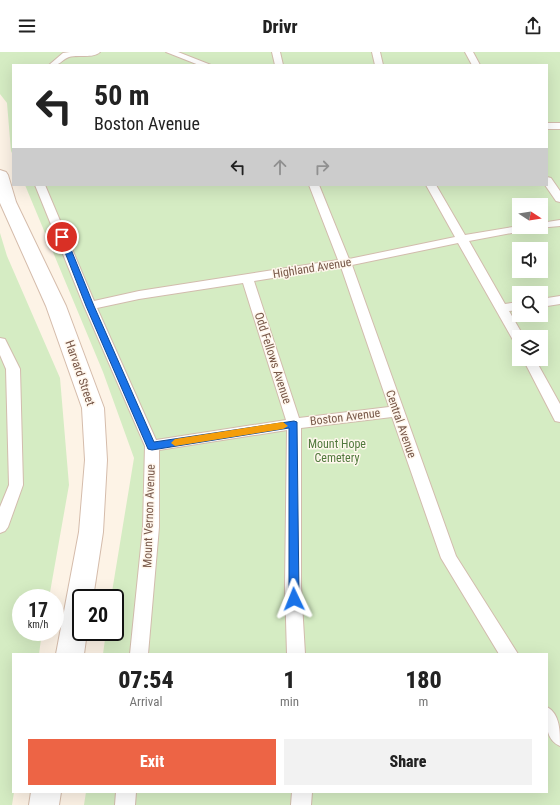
<!DOCTYPE html>
<style>
:root{--surface:#fff;--page:#f2f2f2;--text:#222;--muted:#767676;--accent:#ed6445}
body{margin:0;font-family:"Roboto Condensed",sans-serif;background:var(--page);color:var(--text);height:100vh;display:flex;flex-direction:column;font-size:15px;white-space:nowrap}
*{box-sizing:border-box;margin:0}
p{font-size:13px;color:var(--muted)}
.icon{flex:none;width:22px;height:22px;fill:none;stroke:currentColor;stroke-width:2;stroke-linecap:round;stroke-linejoin:round}
.map{position:relative;flex:1;overflow:hidden}
.sheet{position:absolute;left:12px;top:601px;width:536px;height:140px;display:flex;flex-direction:column;background:var(--surface);border-radius:0px;box-shadow:0 4px 16px #0002}
.sheet>*{flex:none}
.top-card{position:absolute;left:12px;top:12px;width:536px;height:122px;border-radius:0px;box-shadow:0 4px 16px #0002;background:#fff;color:var(--text);overflow:hidden}
.needle{width:26px;rotate:102deg}
.buttons{position:absolute;left:512px;top:146px;display:grid;gap:8px}
.buttons a{display:grid;place-items:center;width:36px;height:36px;border-radius:0px;background:var(--surface);box-shadow:0 4px 16px #0002;font-size:20px}
.speed{position:absolute;left:12px;top:537px;display:flex;gap:8px;font-size:20px;font-weight:700;text-align:center}
.speed>*{display:grid;place-content:center;width:52px;height:52px;border-radius:50%;background:var(--surface);box-shadow:0 4px 16px #0002;line-height:1}
.speed small{font-size:10px;font-weight:400}
.speed .limit{border:2px solid #111;border-radius:6px;background:#fff;color:#111}
.pin{position:absolute;display:grid;place-items:center;width:34px;height:34px;color:#fff;margin:-17px;border:2px solid #fff;border-radius:50%;box-shadow:0 1px 4px #0007}
.me{position:absolute;width:44px;margin:-22px;rotate:358deg;stroke-linejoin:round;filter:drop-shadow(0 0 3px #0008)}
.turn{display:flex;align-items:center;gap:14px;height:84px;padding:0 16px;font-size:18px}
.turn .icon{width:52px;height:52px;stroke-width:2.5}
.turn b{display:block;font-size:28px;line-height:34px}
.lanes{display:flex;align-items:center;height:38px;padding:0 16px;background:#0003;justify-content:center;gap:20px;direction:ltr}
.lanes .off{opacity:.35}
.eta{display:flex;justify-content:space-evenly;align-items:center;height:68px;text-align:center}
.eta b{font-size:24px;font-weight:800;line-height:28px}
.button{display:flex;gap:8px;margin-top:auto;padding:8px 16px}
.button a{flex:1;height:46px;border-radius:0px;background:var(--accent);color:#fff;font-size:16px;font-weight:800;line-height:46px;text-align:center}
.button a+a{background:var(--page);color:var(--text)}
header{display:flex;justify-content:space-between;align-items:center;height:52px;padding:0 16px;background:var(--surface);font-size:18px;font-weight:800}
.map>svg:first-child{display:block}
.green{fill:#d5ecc3;fill-rule:evenodd}
.lines{fill:none;stroke-linecap:round;stroke-linejoin:round}
.lane-casing{stroke:#d2bcad;stroke-width:2}
.secondary-casing{stroke:#d5bcab;stroke-width:2}
.lane{fill:#fff;fill-rule:evenodd}
.secondary{fill:#fff;fill-rule:evenodd}
.route{fill:#1a73e8;stroke:#114b97}
.slow{fill:#f59e0b}
.labels{text-anchor:middle;stroke-width:3;stroke-linejoin:round;paint-order:stroke}
.street-label{font-size:12px;fill:#785849;stroke:#fff7ed}
.park-label{font-size:12px;fill:#51793d;stroke:#fff7ed}
</style>
<header><svg class="icon" aria-label="menu" viewBox="0 0 24 24"><path d="M4 6h16M4 12h16M4 18h16"/></svg>Drivr<svg class="icon" aria-label="share" viewBox="0 0 24 24"><path d="M12 15V3M7 8l5-5 5 5M5 13v7h14v-7"/></svg></header>
<div class="map">
<svg width="560" height="753" viewBox="0 0 560 753">
<rect width="100%" height="100%" fill="#fdf3e6"/>
<!-- green -->
<path class="green" d="M0,0H560V753H84L86,740H547V602H103L106,580H115V546H111L134,406L103,320L25,133H547V13H13V103L11,99L7,51L0,42ZM519,153H541V175H519ZM519,197H541V219H519ZM519,241H541V263H519ZM519,285H541V307H519Z
M0,181L7,204L60,326L69,433L49,546H21V580H42L39,602H13L14,740L12,753H0Z"/>
<g class="lines">
<defs>
<path id="lane" d="M70,0H100C93,7 78,2 69,5C59,9 63,13 49,13L63,1Z
M166,0H178L211,13H199Z
M272,0H280L283,13H275Z
M372,0H380L383,13H375Z
M465,0H473L480,13H472Z
M547,71H560V77H547Z
M547,125L551,126L560,139V150L556,149L545,133H547Z
M35,133H45L94,249L139,239L338,208L309,133H319L349,207L455,185L426,133H436L465,183L519,174L541,175V171L560,168V174L538,176L469,189L505,252L519,250V258L509,259L524,285H519V292L515,291L513,288L458,191L352,213L456,504L518,602H499L441,506L392,365L301,376V534L305,602H287L285,534L287,378L159,398V475L148,602H130L143,475L145,394L84,254ZM341,215L389,355L299,366L254,229ZM243,231L286,368L156,388L97,256L139,247Z
M560,244V252L541,255V247Z
M0,286L5,287L20,317L23,433L8,475L5,479L0,481V455L9,433L6,317L0,303Z
M523,307H535L560,352V370L555,369Z
M547,655C560,662 560,679 560,694C544,687 547,670 547,655Z
M116,740H136L135,753H115Z
M292,740H312L311,753H291Z"/>
<path id="secondary" d="M0,118L6,120L8,123L16,150L66,254L104,356L107,408L103,480L93,546H81V580H87L84,602H56L79,480L85,408L82,356L46,254L0,151Z
M31,740H61L59,753H29Z"/>
</defs>
<!-- lane casing -->
<use href="#lane" class="lane-casing"/>
<!-- secondary casing -->
<use href="#secondary" class="secondary-casing"/>
<!-- lane -->
<use href="#lane" class="lane"/>
<!-- secondary -->
<use href="#secondary" class="secondary"/>
</g>
<!-- route -->
<path class="route" d="M62,183L66,185L94,254L154,390L294,369L297,370L299,547L298,551H290L289,547V376L152,398L148,397L86,254L59,185Z"/>
<!-- slow -->
<path class="slow" d="M283,370L288,374L283,377L175,394L171,391L175,387Z"/>
<g class="labels">
<!-- street labels -->
<g class="street-label">
<text transform="translate(312 216) rotate(-9)" y="4">Highland Avenue</text>
<text transform="translate(273 306) rotate(72)" y="4">Odd Fellows Avenue</text>
<text transform="translate(80 321) rotate(71)" y="4">Harvard Street</text>
<text transform="translate(345 365) rotate(-7)" y="4">Boston Avenue</text>
<text transform="translate(401 372) rotate(71)" y="4">Central Avenue</text>
<text transform="translate(149 464) rotate(-88)" y="4">Mount Vernon Avenue</text>
</g>
<!-- park labels -->
<g class="park-label">
<text x="337" y="396">Mount Hope<tspan x="337" dy="14">Cemetery</tspan></text>
</g>
</g>
</svg>
<div class="buttons">
<a><svg class="needle" viewBox="-14 -14 28 28"><path d="M0-13l5 13h-10z" fill="#e53935"/><path d="M0 13l5-13h-10z" fill="#767676"/></svg></a>
<a><svg class="icon" aria-label="sound" viewBox="0 0 24 24"><path d="M4 9h4l5-4v14l-5-4H4zM17 9q2 3 0 6"/></svg></a>
<a><svg class="icon" aria-label="search" viewBox="0 0 24 24"><circle cx="10" cy="10" r="6"/><path d="M15 15l6 6"/></svg></a>
<a><svg class="icon" aria-label="layers" viewBox="0 0 24 24"><path d="M12 4l9 5-9 5-9-5zM3 14l9 5 9-5"/></svg></a>
</div>
<div class="speed"><div>17<small>km/h</small></div><div class="limit">20</div></div>
<div class="pin" style="left:62px;top:185px;background:#d93025"><svg class="icon" aria-label="arrive" viewBox="0 0 24 24"><path d="M6 21V4h12l-3 4 3 4H6"/></svg></div>
<svg class="me" style="left:294px;top:547px" viewBox="-20 -20 40 40"><path d="M0-17L14 15 0 8-14 15z" fill="#1a73e8" stroke="#fff" stroke-width="4"/></svg>
<div class="top-card">
<div class="turn"><svg class="icon" aria-label="left" viewBox="0 0 24 24"><path d="M17 20v-9H6M10 6l-5 5 5 5"/></svg><div><b>50 m</b>Boston Avenue</div></div>
<div class="lanes"><svg class="icon" aria-label="left" viewBox="0 0 24 24"><path d="M17 20v-9H6M10 6l-5 5 5 5"/></svg><svg class="icon off" aria-label="ahead" viewBox="0 0 24 24"><path d="M12 20V5M6 11l6-6 6 6"/></svg><svg class="icon off" aria-label="right" viewBox="0 0 24 24"><path d="M7 20v-9h11M14 6l5 5-5 5"/></svg></div>
</div>
<section class="sheet">
<div class="eta">
<div><b>07:54</b><p>Arrival</p></div>
<div><b>1</b><p>min</p></div>
<div><b>180</b><p>m</p></div>
</div>
<div class="button"><a>Exit</a><a>Share</a></div>
</section>
</div>
